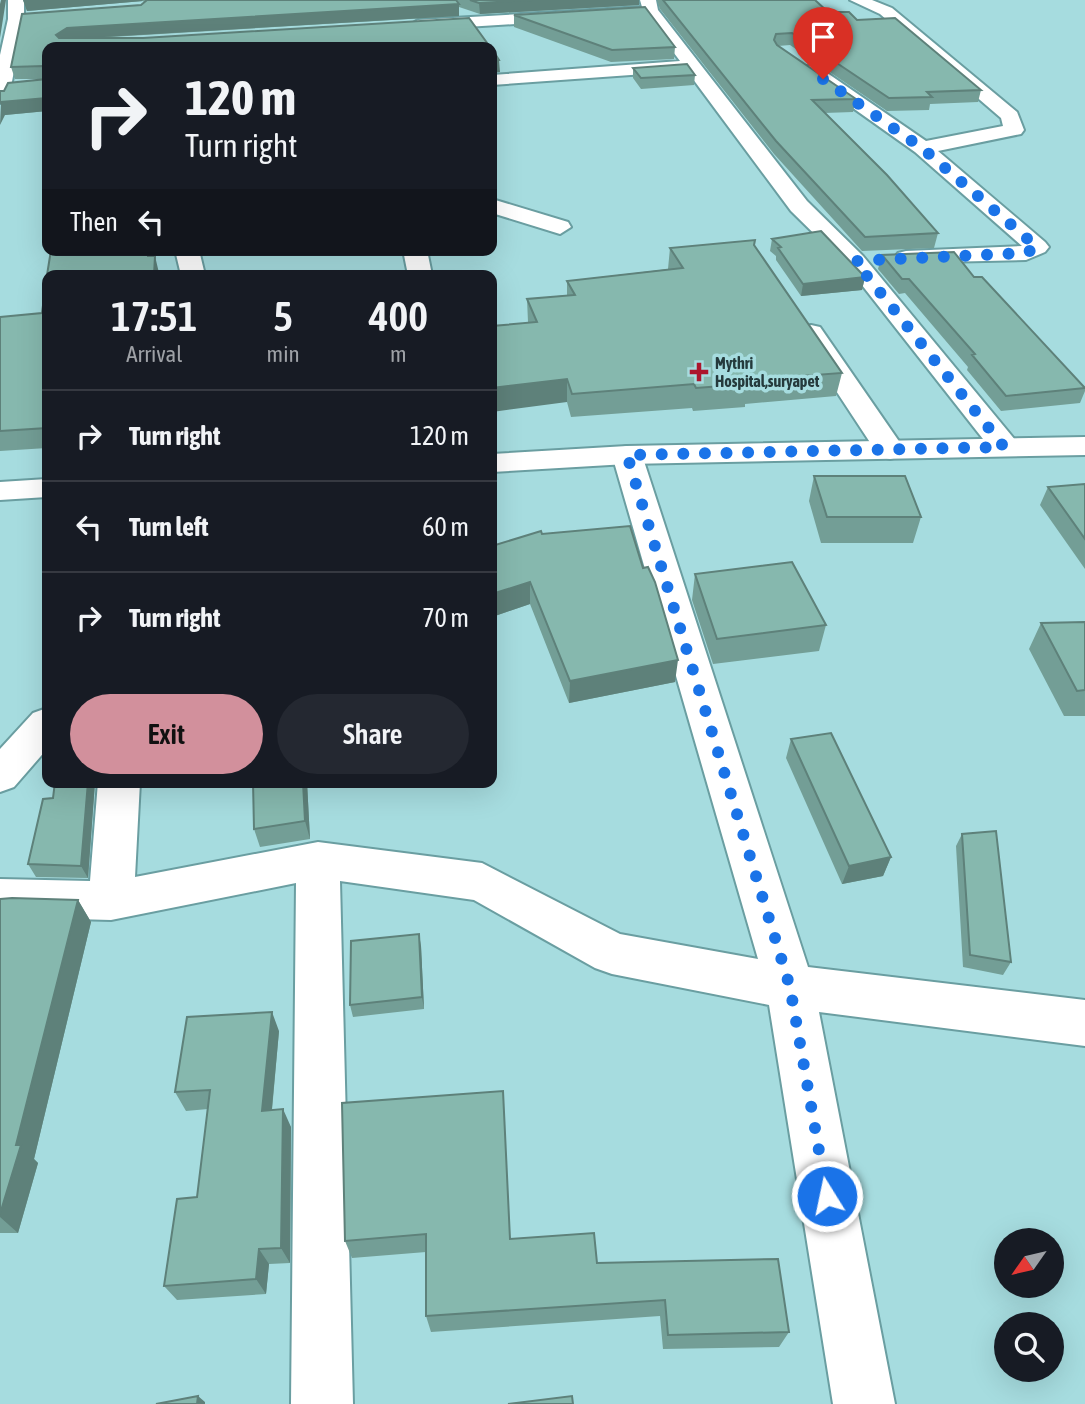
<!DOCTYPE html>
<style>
:root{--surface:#171b24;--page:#242831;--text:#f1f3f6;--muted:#9ea1a6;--line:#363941;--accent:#d2909c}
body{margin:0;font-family:"Asap Condensed",sans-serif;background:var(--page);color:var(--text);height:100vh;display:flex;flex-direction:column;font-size:26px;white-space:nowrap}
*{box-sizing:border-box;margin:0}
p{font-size:23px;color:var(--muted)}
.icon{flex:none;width:38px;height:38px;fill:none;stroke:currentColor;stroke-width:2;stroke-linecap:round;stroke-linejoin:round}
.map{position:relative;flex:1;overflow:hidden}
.side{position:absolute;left:42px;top:270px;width:455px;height:518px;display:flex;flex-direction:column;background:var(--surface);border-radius:14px;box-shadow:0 7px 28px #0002}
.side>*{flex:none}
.top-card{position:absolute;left:42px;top:42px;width:455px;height:214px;border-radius:14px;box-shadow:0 7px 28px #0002;background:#171b24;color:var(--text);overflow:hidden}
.needle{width:46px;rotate:236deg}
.controls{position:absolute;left:994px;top:1228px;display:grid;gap:14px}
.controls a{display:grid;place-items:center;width:70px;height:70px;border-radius:50%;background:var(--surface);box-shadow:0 7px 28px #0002;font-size:35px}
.pin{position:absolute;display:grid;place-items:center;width:60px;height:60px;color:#fff;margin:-72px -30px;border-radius:50% 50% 50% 0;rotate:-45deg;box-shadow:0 0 7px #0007}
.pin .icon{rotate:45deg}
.me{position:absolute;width:77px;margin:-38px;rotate:350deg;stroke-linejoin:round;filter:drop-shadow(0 0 5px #0008)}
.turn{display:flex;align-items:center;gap:24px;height:147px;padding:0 28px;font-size:32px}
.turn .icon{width:91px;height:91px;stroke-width:2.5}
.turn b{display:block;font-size:49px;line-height:60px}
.then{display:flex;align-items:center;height:66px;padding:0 28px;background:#0003;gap:14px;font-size:26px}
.eta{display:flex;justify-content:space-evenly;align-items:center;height:119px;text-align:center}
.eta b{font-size:42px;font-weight:600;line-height:49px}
.primary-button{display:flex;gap:14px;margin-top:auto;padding:14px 28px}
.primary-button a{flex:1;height:80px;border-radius:42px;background:var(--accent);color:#111;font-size:28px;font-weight:600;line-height:80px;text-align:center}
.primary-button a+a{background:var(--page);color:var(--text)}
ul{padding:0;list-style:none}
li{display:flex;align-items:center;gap:21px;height:91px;padding:0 28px;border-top:2px solid var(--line)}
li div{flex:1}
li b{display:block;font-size:26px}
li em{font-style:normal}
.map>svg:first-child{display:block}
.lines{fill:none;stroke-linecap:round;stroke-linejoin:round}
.minor-casing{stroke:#6a9ea1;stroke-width:4}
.major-casing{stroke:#6a9ea1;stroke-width:4}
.minor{fill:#fff;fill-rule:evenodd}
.major{fill:#fff;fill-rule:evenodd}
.wall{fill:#739e96}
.shaded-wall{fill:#5e817a}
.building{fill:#86b8ae;stroke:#5e817a;stroke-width:2}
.route{stroke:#1a73e8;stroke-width:12;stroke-dasharray:0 21.6}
.poi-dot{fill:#ac162d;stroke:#a6dcdf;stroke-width:2.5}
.labels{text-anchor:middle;stroke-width:7;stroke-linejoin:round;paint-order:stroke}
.far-poi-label{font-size:16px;font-weight:bold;fill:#253a3c;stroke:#a6dcdf;text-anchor:start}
</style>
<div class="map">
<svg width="1085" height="1404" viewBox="0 0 1085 1404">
<rect width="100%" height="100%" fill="#a6dcdf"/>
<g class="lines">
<defs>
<path id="minor" d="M8,0H24V19L9,97L0,103V55L8,19Z
M640,0H656L658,10L807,201L863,256L1016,441L1020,447L1016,453L1005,456L994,453L847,266L791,211L687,71L492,85V75L680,61L646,16L418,30L410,25L418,20L642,7Z
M850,0H872L892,8L1017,112L1024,130L1021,134L938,151L1045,242L1049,247L1045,252L1026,260L898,263L894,258L898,253L906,251L1022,246L915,152L805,74L802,70L805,66H817L926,141L1003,126L1001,118L880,14Z
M492,199L568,222L571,227L560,234L492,213Z
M175,250H199L205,275H181Z
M403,250H427L432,275H408Z
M811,325L820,327L905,450L901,456L890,459L879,456L875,450L798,333L802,327Z
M627,446L638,449L642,455L808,967L1085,1000V1046L819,1012L895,1404H833L769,1005L612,974L595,968L474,900L340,881L353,1404H291L296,883L111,920L0,917V879L90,881L98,782H140L135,877L318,842L482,863L620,934L758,959L612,455L616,449Z
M47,708V749L14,787L0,792V749L33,713Z"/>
<path id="major" d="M1085,437V455L627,464L492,472V454L627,446Z
M47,479V497L0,500V482Z"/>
</defs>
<!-- minor casing -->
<use href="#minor" class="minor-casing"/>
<!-- major casing -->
<use href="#major" class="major-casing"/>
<!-- minor -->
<use href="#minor" class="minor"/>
<!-- major -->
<use href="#major" class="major"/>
</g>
<!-- wall -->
<path class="wall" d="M23,0H639V5L480,14L459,7V16L94,38L47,111L5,115L4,91L46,79H15L11,67L141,5L144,2L143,1L27,11Z
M657,0H815L828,12L857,20L981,90L978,102L930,104L929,110L887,111L790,45L778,46L856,99L853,112L824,113L938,233L934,248L862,251L774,154L660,9Z
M514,15L675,47L674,59L611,62L514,27Z
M633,68L695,75L694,85L641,89L633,78Z
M772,239L865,277L862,290L801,296L776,260V256L770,251Z
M755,246L842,373L836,396L745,404V407L693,411L692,408L571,417L567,402L528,322L527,299L567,295V281L668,269L670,248Z
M882,255L974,277L1085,387V391L1080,403L1001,411L967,370L968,367L905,293L899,294L878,269Z
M47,275V448L0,451V317L42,313Z
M814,476L921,517L913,543H821L809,501Z
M1085,484V569L1040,505L1048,487Z
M542,534L675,682L569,703L530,604L492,617V546Z
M695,574L826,625L819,651L713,664L692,600Z
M1085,622V716H1064L1029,649L1041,623Z
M791,739L891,857L883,876L842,884L786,758Z
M55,782H95L88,878L36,877L28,864L53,798Z
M253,782H307L310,839L260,847L254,829Z
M962,834L1011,962L1003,975L963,967L956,846Z
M0,899L78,900L91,922L34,1159L38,1163L18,1233H0Z
M421,946L424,1009L353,1017L350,1005Z
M279,1031L272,1110L291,1127L290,1263L269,1264L266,1294L177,1300L164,1286L197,1197L208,1109L186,1111L175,1092Z
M342,1103L511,1239L597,1263L789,1332L779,1347L663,1349L660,1316L431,1332L426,1316V1252L352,1258L345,1241Z"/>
<!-- shaded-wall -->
<path class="shaded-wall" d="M1,0H6L0,38V4Z
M23,0H142L143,1L27,11Z
M532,0H639V5L480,14L479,3Z
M459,4V16L70,39L59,47L56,35L67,28Z
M499,60L500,72L492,73V61Z
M47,98V111L5,115L0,125L1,102Z
M148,250H153L152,274L148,256Z
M155,256L159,273V275H154Z
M865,277L862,290L801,296L803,284Z
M567,379V402L492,412V388Z
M530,582V604L492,617V594Z
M678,660L675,682L569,703L570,681Z
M88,782H95L88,878L81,866Z
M303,782H307L310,839L305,821Z
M891,857L883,876L842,884L849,866Z
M78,900L91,922L34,1159L38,1163L18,1233L0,1217V1214L16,1145Z
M419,934L421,946L424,1009L422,997Z
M272,1012L279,1031L270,1129L262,1111Z
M283,1109L291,1127L290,1263L281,1248Z
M259,1249L269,1264L266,1294L256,1279Z
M198,1396L205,1402V1404H197Z"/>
<!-- building -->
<path class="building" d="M147,0H456L459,4L67,28L56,35L59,38H143L469,18L490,47H47V98L1,102L0,103V91H4L8,83L46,79L43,66L11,67L22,14L141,5Z
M470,0H532L479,3Z
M663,0H815L828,12H849L857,20L895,18L981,90L927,92L932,97L889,98L792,33L776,34L774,40L777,45L856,99L812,100L887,175L938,233L865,237L776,141Z
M645,7L675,47L612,50L514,15Z
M492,49L499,60L492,61Z
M687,64L695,75L641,78L633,68Z
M821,231L865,277L803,284L778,248L781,247L772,239Z
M755,240L754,245L842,373L747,380L748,384L696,388L694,384L572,394L567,379L492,388V326L537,322L527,299L575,295L567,281L683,268L670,248Z
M51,250H148V256H155L154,275H47Z
M954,252L974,277H982L1085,388L1006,396L972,355L975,354L909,279H902L882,255Z
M47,275V428L0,431V317L42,313Z
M814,476H905L921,517H827Z
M1085,484V539L1048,487Z
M630,526L643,568L648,567L655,582L678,660L570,681L530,582L492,594V546L541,531L542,534Z
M792,562L826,625L717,639L695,574Z
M1085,622V690L1077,691L1041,623Z
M831,733L891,857L849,866L791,739Z
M55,782H88L81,866L28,864L43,799L53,798Z
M253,782H303L305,821L254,829Z
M996,831L1011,962L970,955L962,834Z
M12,898L78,900L16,1145H21L0,1214V899Z
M419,934L422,997L350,1005L351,941Z
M272,1012L262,1111L283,1109L281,1248L259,1249L256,1279L164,1286L177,1199L197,1197L210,1090L175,1092L187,1017Z
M503,1091L510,1239L594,1233L597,1263L778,1259L789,1332L668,1335L665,1300L426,1316V1234L345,1241L342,1103Z
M198,1396L197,1404H156Z
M572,1396L573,1404H508Z"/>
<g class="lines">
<!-- route -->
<path class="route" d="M823,79L922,148L1037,247L1026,253L855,261L1004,447L627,455L790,987L827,1196"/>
</g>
<!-- markers -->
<path class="poi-dot" d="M695.5 361.5h7v7h7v7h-7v7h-7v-7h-7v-7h7z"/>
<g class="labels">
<!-- far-poi labels -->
<g class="far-poi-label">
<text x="715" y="369">Mythri<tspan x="715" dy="18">Hospital,suryapet</tspan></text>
</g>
</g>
</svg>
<div class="controls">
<a><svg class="needle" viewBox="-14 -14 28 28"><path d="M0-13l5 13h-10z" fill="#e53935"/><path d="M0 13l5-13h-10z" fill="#9ea1a6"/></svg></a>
<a><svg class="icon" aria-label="search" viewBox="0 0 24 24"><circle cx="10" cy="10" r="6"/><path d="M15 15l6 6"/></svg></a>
</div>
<div class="pin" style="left:823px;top:79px;background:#d93025"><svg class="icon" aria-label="arrive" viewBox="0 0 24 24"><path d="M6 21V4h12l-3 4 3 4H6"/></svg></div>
<svg class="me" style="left:827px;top:1196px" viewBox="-20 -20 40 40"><circle r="17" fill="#1a73e8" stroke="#fff" stroke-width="3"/><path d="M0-11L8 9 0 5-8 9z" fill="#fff"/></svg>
<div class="top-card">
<div class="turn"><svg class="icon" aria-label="right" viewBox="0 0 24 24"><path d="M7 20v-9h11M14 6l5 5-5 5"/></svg><div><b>120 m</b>Turn right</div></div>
<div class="then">Then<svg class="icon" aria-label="left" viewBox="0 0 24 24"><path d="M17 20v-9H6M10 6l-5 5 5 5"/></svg></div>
</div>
<section class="side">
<div class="eta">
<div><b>17:51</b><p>Arrival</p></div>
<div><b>5</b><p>min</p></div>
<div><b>400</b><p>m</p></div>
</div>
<ul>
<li><svg class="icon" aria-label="right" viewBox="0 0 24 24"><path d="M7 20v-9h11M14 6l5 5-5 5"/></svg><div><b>Turn right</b></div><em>120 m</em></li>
<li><svg class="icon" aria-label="left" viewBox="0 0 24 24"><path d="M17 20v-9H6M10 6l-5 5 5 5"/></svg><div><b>Turn left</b></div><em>60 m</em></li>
<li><svg class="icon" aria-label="right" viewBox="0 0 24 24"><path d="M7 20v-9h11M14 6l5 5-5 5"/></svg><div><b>Turn right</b></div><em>70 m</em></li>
</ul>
<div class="primary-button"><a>Exit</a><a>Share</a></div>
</section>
</div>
